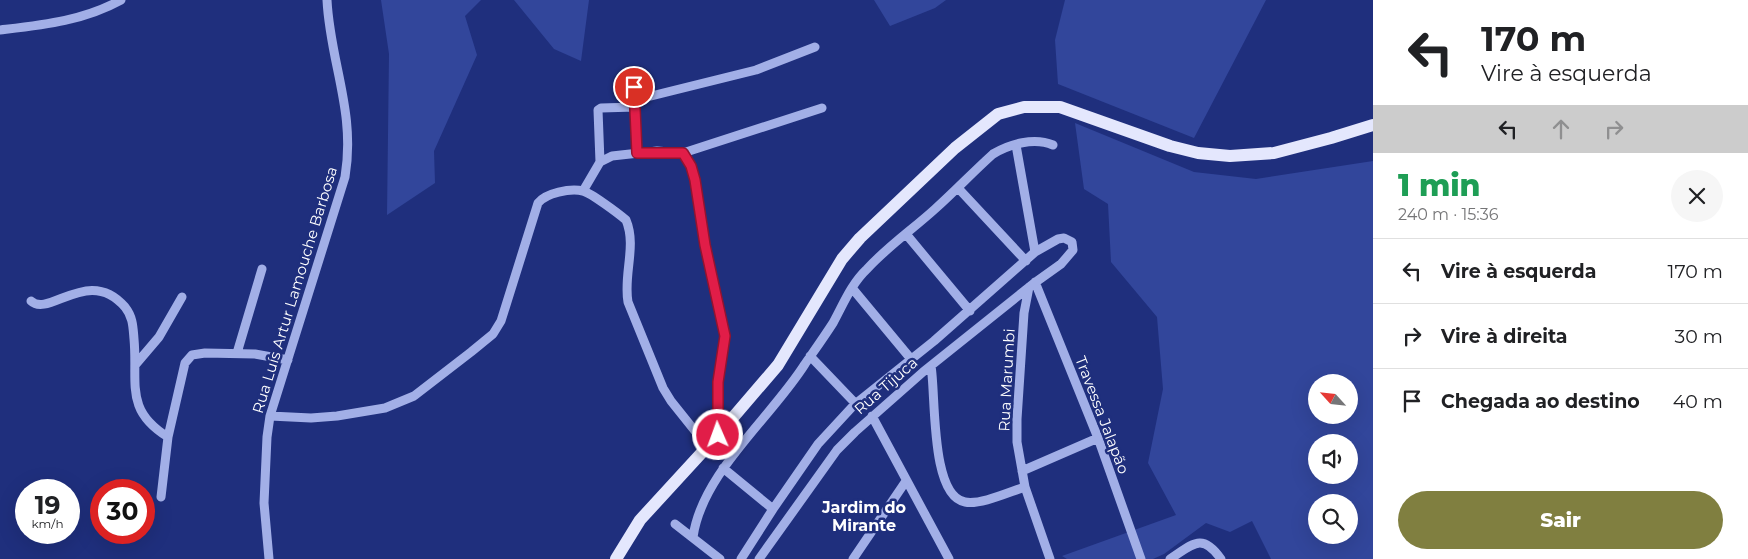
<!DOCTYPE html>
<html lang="pt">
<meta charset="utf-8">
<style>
:root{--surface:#fff;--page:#f6f6f6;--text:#202124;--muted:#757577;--line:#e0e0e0;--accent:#807f40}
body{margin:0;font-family:Montserrat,sans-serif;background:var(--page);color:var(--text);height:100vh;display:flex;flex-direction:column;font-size:19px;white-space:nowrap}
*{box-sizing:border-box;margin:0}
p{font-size:16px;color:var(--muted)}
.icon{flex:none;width:28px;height:28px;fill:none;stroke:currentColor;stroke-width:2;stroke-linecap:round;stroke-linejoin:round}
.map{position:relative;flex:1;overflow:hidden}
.drawer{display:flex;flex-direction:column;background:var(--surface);width:375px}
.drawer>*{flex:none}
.guide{background:#fff;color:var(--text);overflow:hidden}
.needle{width:32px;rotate:297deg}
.fabs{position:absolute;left:1308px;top:374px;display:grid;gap:10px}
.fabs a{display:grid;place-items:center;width:50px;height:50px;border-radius:50%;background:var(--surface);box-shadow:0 5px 20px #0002;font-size:25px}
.speed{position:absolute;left:15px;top:479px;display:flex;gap:10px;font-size:25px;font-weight:700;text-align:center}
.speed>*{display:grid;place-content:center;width:65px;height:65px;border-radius:50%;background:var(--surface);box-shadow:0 5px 20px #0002;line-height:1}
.speed small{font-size:12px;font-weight:400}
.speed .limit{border:8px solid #d22;background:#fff;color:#111}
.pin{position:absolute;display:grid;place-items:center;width:42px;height:42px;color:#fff;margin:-21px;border:2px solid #fff;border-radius:50%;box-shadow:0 1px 5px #0007}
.me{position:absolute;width:55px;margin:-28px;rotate:358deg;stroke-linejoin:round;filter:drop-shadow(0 0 4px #0008)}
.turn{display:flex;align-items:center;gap:18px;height:105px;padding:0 25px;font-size:22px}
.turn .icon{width:65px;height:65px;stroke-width:2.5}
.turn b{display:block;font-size:35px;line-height:42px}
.lanes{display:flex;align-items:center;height:48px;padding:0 25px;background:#0003;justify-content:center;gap:25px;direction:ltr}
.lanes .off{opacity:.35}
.round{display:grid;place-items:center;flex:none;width:52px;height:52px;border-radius:26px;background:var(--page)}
.summary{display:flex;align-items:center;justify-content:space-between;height:85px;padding:0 25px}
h1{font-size:30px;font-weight:800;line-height:38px;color:#1e9e55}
.primary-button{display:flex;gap:10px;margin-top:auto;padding:10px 25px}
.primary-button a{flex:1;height:58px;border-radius:30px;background:var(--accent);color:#fff;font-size:20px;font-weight:800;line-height:58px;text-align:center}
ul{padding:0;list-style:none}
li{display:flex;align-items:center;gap:15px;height:65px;padding:0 25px;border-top:1px solid var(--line)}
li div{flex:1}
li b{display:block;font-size:19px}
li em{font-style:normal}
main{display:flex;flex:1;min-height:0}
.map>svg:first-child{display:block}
.green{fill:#32469b;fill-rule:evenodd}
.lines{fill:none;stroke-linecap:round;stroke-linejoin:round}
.minor{stroke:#a2afe7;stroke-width:9}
.major{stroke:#e4e7fd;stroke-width:12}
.route-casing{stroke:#92132f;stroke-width:12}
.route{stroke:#e11d48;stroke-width:9}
.labels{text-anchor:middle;stroke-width:5;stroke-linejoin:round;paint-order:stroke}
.street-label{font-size:15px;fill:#fff;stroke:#1f2f7d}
.neighbourhood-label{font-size:16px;font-weight:bold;fill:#fff;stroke:#1f2f7d}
</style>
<main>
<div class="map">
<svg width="1373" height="559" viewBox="0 0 1373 559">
<rect width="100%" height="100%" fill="#1f2f7d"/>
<!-- green -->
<path class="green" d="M381,0H481L465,16L477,55L434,151L435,183L387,215L389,54Z
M514,0H589L581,61L554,49Z
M874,0H946L935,8L890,26Z
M1065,0H1266L1194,138L1058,84L1055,40Z
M1075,123L1194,172L1256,179L1373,161V559H1271L1252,521L1230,532L1206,523L1164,554L1153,559H1067L1062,556L1176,515L1148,463L1163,389L1157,317L1111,262L1108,204L1084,189ZM1316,382H1349V415H1316ZM1316,442H1349V475H1316ZM1316,502H1349V535H1316Z"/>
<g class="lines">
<!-- minor -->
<path class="minor" d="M0,30C42,25 83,21 121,0
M633,75L637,153
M635,100L756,70L815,47
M1016,145L1035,252
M683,153L691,166L695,180L705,245L725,336L718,382V435
M600,162L598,110L601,108L635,107
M958,188L1026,261
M583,191L600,162L612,156L657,151L683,153L822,108
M906,234L970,311
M1035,282L1098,438L1141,559
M1029,287L1024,313L1017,419V442L1025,487L1050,559
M852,288L911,359
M31,301C49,318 89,265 125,307C133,317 133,327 134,339C138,383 124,410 168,437
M237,353L262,269
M810,356L856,404
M136,364L159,337L182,297
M931,366C936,394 930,496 965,502C981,505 1009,492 1025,487
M270,416L311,418L337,416L385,408L414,396L471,352L493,334L501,321L538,203C546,193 570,188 583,191C591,193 619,214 626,220C637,246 623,275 628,302L663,388L671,401L707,446
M872,416L949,559
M723,468L773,509
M1022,471L1098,438
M161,497L168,437L185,363L192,355L205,353L255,354L288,360
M675,524L720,559
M693,537C702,473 771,418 805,364C814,351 824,337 833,323C843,305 851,284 867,269C887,247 913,229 935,209C955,191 973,172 993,154C1010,144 1034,137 1053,145
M269,559L264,503L267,437L270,416L345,177C356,112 330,62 327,0
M741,559L773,509L818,444L854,405L934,341L1035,252L1058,239L1064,238L1072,242L1073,250L1061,264L1033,284L923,372L855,432L837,450L759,559
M853,559L906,481
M1170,559C1193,544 1202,532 1221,559"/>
<!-- major -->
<path class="major" d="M616,559L640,520L718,435L778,365L842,259L860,238L955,148L998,114L1024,107H1060L1170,146L1198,153L1230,156L1274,153L1331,138L1373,125"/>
</g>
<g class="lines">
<defs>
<path id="route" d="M634,87L637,153H683L691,166L695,180L705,245L725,336L718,382V435"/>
</defs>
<!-- route casing -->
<use href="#route" class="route-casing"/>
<!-- route -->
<use href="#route" class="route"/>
</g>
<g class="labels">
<!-- street labels -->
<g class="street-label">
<text transform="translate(295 290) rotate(-73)" y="5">Rua Luís Artur Lamouche Barbosa</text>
<text transform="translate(1007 380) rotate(-87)" y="5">Rua Marumbi</text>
<text transform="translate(886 386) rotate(-41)" y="5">Rua Tijuca</text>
<text transform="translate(1102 415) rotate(69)" y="5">Travessa Jalapão</text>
</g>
<!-- neighbourhood labels -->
<g class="neighbourhood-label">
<text x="864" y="513">Jardim do<tspan x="864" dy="18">Mirante</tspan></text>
</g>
</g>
</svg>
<div class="fabs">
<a><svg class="needle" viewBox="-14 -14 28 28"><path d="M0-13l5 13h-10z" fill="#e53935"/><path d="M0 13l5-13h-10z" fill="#757577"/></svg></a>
<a><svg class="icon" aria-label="sound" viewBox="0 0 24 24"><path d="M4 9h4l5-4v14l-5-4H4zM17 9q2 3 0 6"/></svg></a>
<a><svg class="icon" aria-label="search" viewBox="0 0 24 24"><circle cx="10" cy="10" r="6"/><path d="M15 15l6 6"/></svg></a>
</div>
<div class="speed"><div>19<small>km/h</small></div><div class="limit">30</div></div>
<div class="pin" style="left:634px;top:87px;background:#d93025"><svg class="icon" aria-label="arrive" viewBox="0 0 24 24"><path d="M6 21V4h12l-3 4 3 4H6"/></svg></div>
<svg class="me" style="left:718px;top:435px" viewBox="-20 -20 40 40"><circle r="17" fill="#e11d48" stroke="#fff" stroke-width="3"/><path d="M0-11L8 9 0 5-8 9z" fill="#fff"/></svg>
</div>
<section class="drawer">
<div class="guide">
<div class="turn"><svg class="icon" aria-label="left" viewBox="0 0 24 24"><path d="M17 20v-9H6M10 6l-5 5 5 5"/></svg><div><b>170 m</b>Vire à esquerda</div></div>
<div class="lanes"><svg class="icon" aria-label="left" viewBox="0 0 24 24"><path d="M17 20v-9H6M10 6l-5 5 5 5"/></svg><svg class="icon off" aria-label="ahead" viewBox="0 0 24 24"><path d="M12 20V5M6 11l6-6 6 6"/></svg><svg class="icon off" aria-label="right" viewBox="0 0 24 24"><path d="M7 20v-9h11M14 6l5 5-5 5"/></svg></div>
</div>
<div class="summary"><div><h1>1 min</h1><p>240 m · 15:36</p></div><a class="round"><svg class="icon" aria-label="close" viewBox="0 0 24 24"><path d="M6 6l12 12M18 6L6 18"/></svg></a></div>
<ul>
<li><svg class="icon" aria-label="left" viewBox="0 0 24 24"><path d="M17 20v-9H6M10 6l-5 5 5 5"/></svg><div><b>Vire à esquerda</b></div><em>170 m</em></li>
<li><svg class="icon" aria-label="right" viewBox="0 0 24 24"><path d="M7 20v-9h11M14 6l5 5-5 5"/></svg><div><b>Vire à direita</b></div><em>30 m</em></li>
<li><svg class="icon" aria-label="arrive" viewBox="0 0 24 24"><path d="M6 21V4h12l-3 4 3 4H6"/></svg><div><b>Chegada ao destino</b></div><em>40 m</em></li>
</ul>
<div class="primary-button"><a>Sair</a></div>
</section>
</main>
